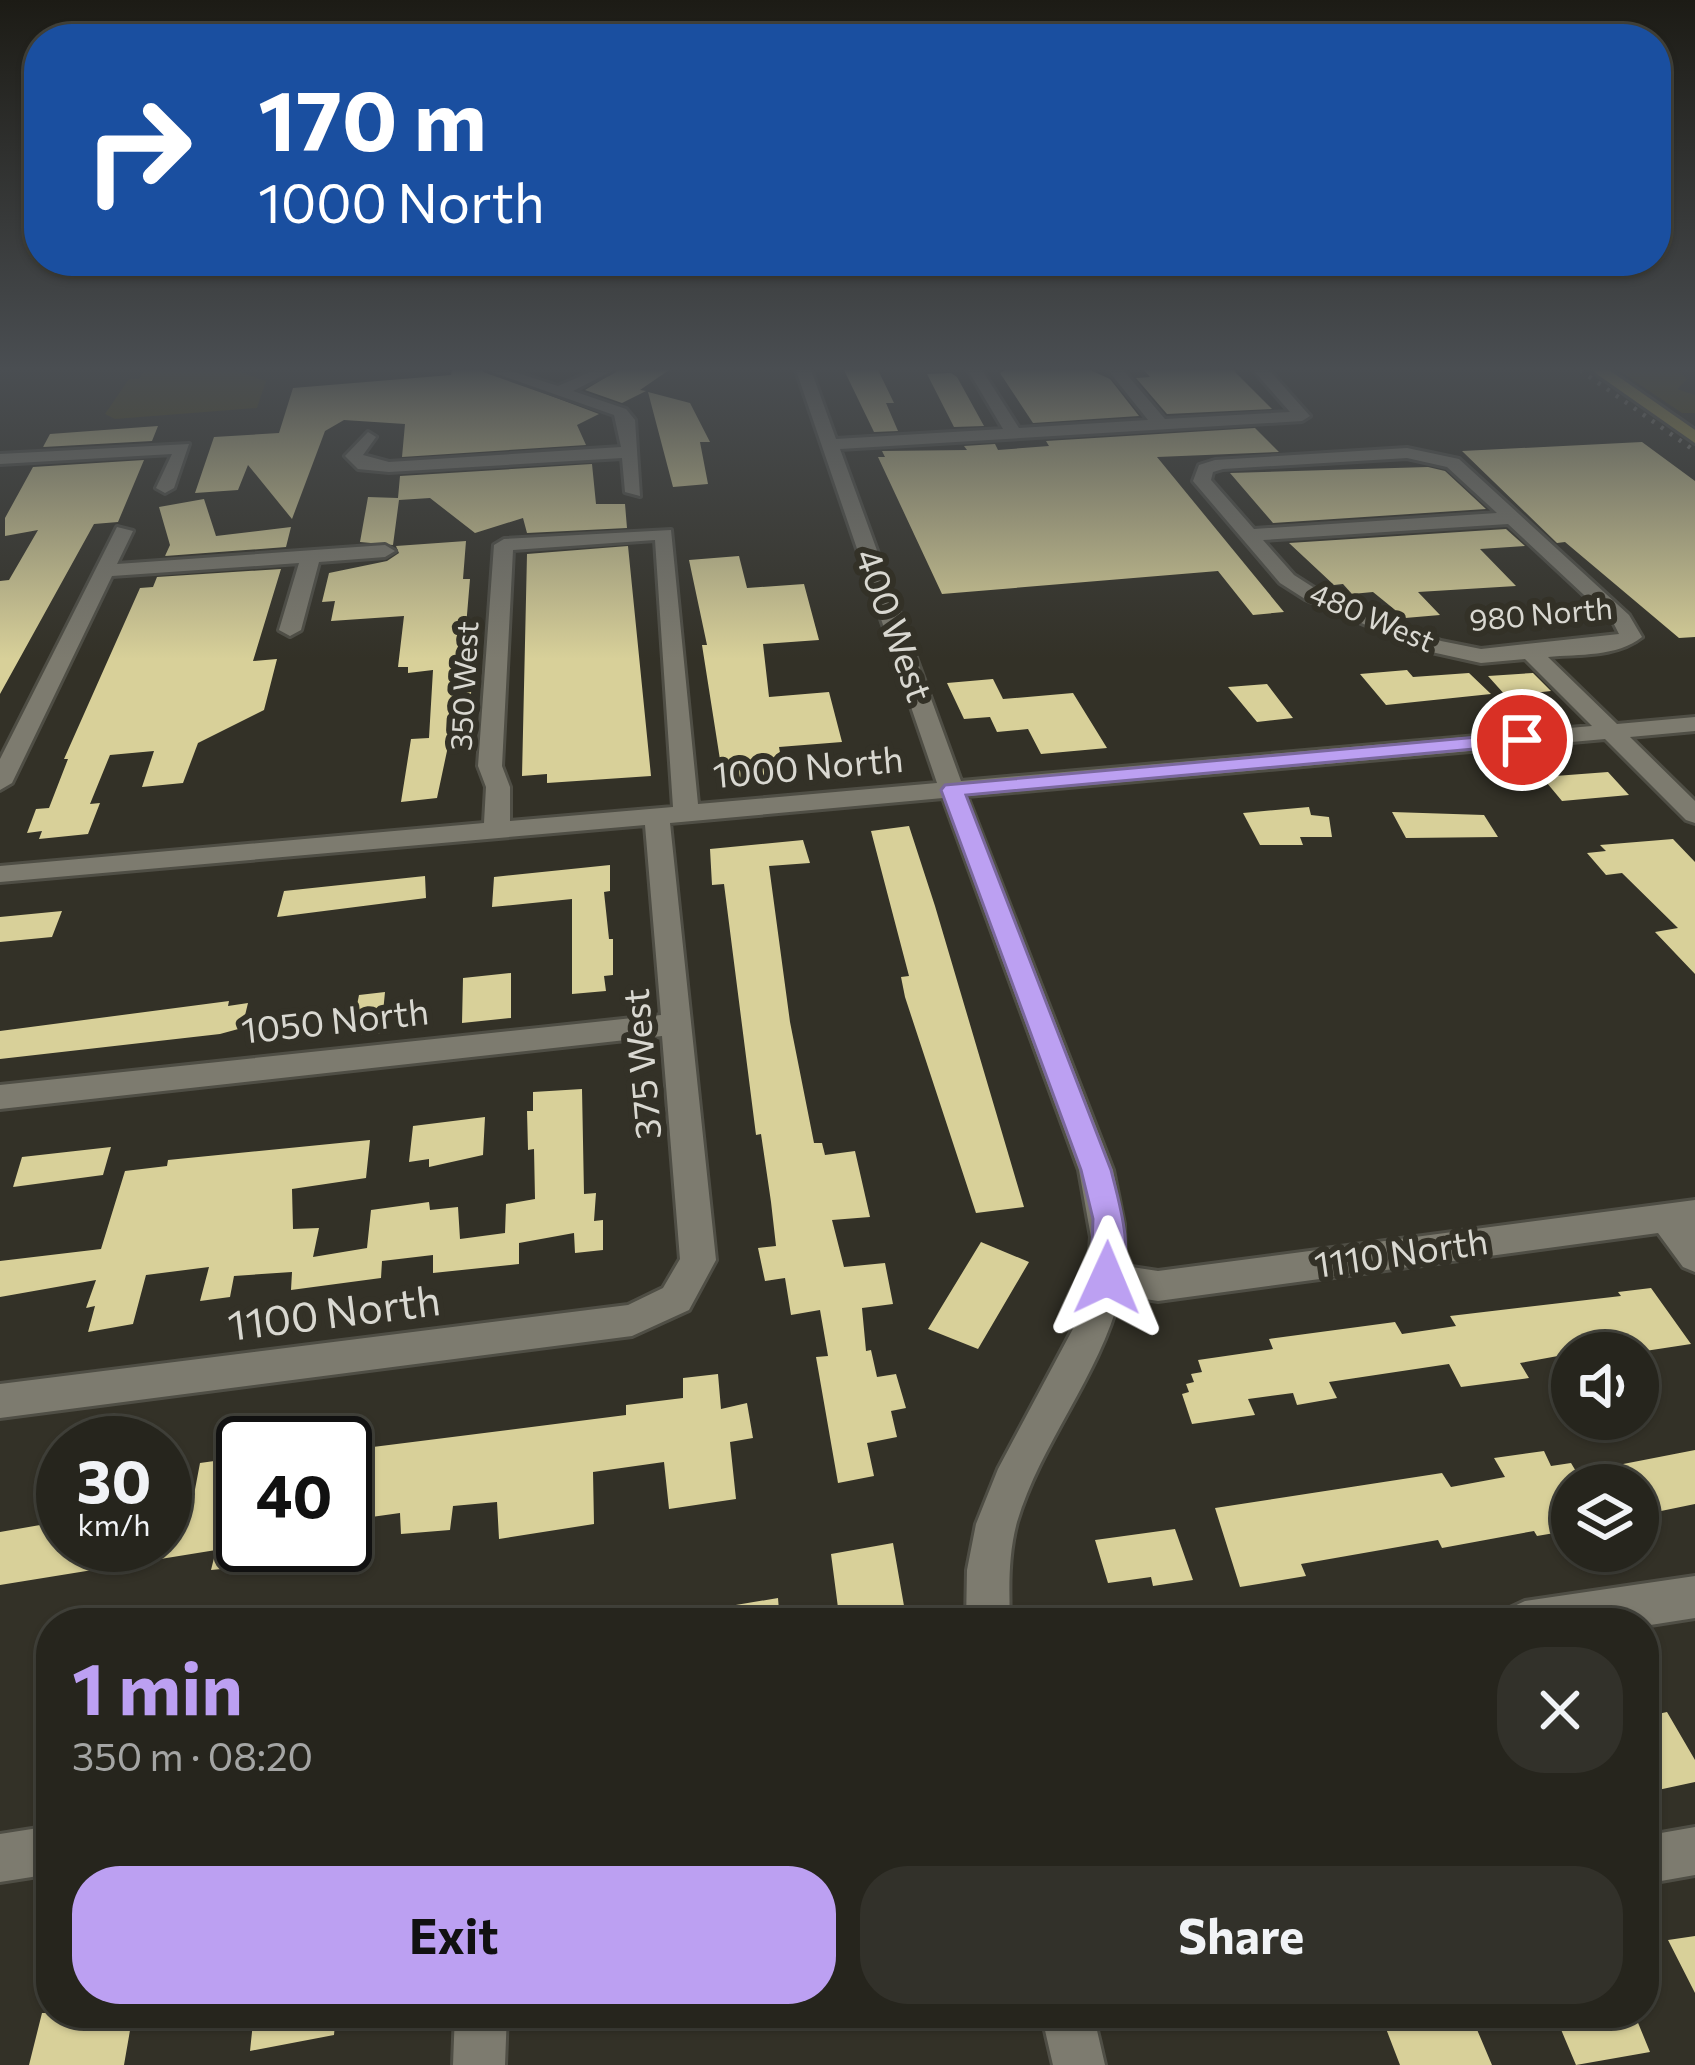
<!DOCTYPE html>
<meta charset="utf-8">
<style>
:root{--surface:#26251d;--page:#32312a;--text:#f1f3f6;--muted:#a4a5a4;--line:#42423b;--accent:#bca0f2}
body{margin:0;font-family:Commissioner,sans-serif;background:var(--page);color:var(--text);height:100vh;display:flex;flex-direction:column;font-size:45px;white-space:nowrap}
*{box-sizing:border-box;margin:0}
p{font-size:39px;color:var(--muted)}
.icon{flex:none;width:66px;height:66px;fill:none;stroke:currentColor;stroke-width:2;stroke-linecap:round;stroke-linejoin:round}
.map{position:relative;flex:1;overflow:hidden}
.side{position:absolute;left:36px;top:1608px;width:1623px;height:420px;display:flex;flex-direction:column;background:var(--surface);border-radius:48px;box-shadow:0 3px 9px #0004,0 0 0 3px var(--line)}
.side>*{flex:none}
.hud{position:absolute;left:24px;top:24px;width:1647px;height:252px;border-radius:48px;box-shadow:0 3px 9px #0004,0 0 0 3px var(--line);background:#1a4fa0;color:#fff;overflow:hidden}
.controls{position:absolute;left:1551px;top:1332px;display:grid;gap:24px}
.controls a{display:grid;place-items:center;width:108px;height:108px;border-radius:50%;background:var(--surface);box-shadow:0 3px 9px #0004,0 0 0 3px var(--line);font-size:60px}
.speed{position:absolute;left:36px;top:1416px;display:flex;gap:24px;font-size:60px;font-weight:700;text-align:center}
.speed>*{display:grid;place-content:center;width:156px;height:156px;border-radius:50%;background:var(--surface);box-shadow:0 3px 9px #0004,0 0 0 3px var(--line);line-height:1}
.speed small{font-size:30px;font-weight:400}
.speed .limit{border:6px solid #111;border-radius:18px;background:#fff;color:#111}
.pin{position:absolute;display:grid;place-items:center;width:102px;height:102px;color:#fff;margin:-51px;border:6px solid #fff;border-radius:50%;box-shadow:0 3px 12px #0007}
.me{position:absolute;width:132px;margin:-66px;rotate:1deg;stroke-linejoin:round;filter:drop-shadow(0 0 9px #0008)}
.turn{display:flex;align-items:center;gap:42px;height:252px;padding:0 36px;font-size:54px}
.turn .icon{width:156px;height:156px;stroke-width:2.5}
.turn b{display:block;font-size:84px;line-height:102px}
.round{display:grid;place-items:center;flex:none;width:126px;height:126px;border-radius:48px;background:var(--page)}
.headline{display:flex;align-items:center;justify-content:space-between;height:204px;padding:0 36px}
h1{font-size:72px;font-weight:700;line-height:90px;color:var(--accent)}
.cta{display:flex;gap:24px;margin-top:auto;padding:24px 36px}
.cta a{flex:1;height:138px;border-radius:48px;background:var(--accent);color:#111;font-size:48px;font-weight:700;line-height:138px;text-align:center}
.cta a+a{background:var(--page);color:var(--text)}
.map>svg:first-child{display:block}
.green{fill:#4b4414}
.building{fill:#d8d099}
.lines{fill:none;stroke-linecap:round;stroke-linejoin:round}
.minor-casing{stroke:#4f4e45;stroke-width:6}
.major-casing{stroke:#4f4e45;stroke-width:6}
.minor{fill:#7d7b6f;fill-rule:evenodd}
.major{fill:#ab9e4c;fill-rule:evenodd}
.rail{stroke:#807e76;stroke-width:4.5;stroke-dasharray:3 8;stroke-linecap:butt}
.route{fill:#bca0f2;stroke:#7a689d;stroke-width:3}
.labels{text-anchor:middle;stroke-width:12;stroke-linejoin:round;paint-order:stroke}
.far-street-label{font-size:30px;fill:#d9d8d1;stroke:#333127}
.street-label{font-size:36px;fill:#d9d8d1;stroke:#333127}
.near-street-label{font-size:42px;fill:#d9d8d1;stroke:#333127}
</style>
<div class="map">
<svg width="1695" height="2065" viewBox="0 0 1695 2065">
<rect width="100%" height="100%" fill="#333127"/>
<!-- green -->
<path class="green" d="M144,370H235L266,381L257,408L115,419L105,414L129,379H139Z
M1618,370H1678L1687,379L1677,389L1695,395V413H1682Z"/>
<!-- building -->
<path class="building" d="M452,370H482L599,414L577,425L586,445L402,457L405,424L344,420L325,431L292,519L248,465L238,490L195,493L214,437L279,433L293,388L451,375Z
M618,370H669L640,390L646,391L622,403L585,390Z
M844,370H878L894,403H886L898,431L874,432Z
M1005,370H1090L1110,379L1139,416L1033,423L1000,373Z
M1144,370H1233L1272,409L1167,414L1136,378L1150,377Z
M951,373L957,377L984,426L954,427L927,374Z
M648,392L690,403L710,442H700L708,484L673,487Z
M158,426L152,441L43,447L50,434Z
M1255,428L1279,452L1157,457L1284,612L1253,615L1218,571L942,594L878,457H885L882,451L967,450L964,446L995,444L998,450L1049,446L1046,441Z
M1642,442L1695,481V637L1679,638L1565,542L1557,543L1462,451Z
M144,460L118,522L94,524L0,694V581L9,580L38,530L5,536V518L33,467Z
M592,464L596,504H625L627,528L527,533L523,518L475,533L430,498L399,500L393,545L360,542L368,497L398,498L400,476Z
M1428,467L1445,471L1486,509L1273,523L1230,473Z
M204,499L216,536L291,527L286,547L165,556L170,545L159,507Z
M1506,529L1525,546L1480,549L1516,586L1418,592L1440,615L1405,618L1373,592L1352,594L1343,584L1334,585L1289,543Z
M466,541L463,579H470L462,674L472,673L470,716L454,718L437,798L401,802L411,739L429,738L433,670L408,673V667H398L404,616L331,621L335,601L322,602L329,573L387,561L399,553L396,546Z
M628,546L651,776L547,783V774L522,776L527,554Z
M739,556L747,588L804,584L819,640L763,644L769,697L829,692L842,742L779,747L785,779L724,785L702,645H707L689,560Z
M281,569L253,661L277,659L264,710L198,743L183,783L142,787L154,751L110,755L90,804L100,803L88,834L39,839L42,831L27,833L36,809L49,808L68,759H64L140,588L153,587L157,577Z
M1407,670L1413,677L1469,673L1491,694L1386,705L1360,674Z
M1533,673L1551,691L1506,696L1488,676Z
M993,679L1003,699L1073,693L1107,748L1041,754L1028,729L997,732L990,717L964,719L947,683Z
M1267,684L1293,718L1257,722L1228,687Z
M1608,772L1629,795L1562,801L1542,777Z
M1309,807L1311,815L1329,817L1332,837H1300L1303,845H1260L1243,813Z
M1392,812L1484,815L1498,837L1406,838Z
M909,826L935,906L1024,1207L976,1213L905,997L901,977L909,976L871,831Z
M1673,839L1695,862V974L1655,932L1678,928L1622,873L1606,875L1587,853L1606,851L1600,845Z
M803,840L810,863L769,866L790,1022L814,1143H822L825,1155L855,1151L870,1217L832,1220L844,1267L885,1263L893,1304L862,1308L866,1351L871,1350L877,1377L896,1374L906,1408L891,1411L897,1437L867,1443L874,1476L838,1483L816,1357L828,1356L820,1310L791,1315L785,1278L765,1281L758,1248L776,1246L771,1202L761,1134L756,1135L724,884L712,885L710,849Z
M610,865V891L604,892L609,939H613V975L604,976L606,991L572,994V899L492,907L494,877Z
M425,876L426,898L277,917L284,891Z
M62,911L52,937L0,942V917Z
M511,973V1018L462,1023L463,978Z
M385,992L381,1033L351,1035L359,995Z
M229,1001L228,1006L248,1003L242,1028L220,1034L0,1059V1031Z
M582,1089L584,1194L596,1193L594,1221L603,1220V1250L575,1253L574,1233L519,1243V1264L433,1273V1255L382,1261L381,1278L291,1290L292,1272L234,1276L230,1297L200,1301L209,1267L146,1275L133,1324L88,1332L95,1306L86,1308L96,1280L0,1297V1261L101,1249L125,1171L167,1166L168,1160L370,1140L366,1178L292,1189L293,1229L319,1228L313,1257L367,1248L371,1210L429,1202L430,1210L458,1207L460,1239L505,1233L506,1204L535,1199L534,1149L528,1150L527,1111H533V1092Z
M485,1117L483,1155L429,1167V1159L409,1162L413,1126Z
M111,1147L103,1175L13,1187L22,1157Z
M981,1242L1029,1262L978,1349L928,1329Z
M1651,1288L1691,1344L1632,1353L1623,1344L1520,1363L1529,1378L1461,1387L1449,1364L1329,1382L1337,1398L1297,1405L1293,1393L1248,1399L1255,1415L1192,1424L1182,1394L1189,1392L1186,1384L1194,1382L1191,1374L1202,1372L1198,1360L1273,1349L1269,1339L1395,1322L1402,1334L1456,1326L1450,1316L1621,1296L1618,1292Z
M718,1374L721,1409L747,1403L753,1438L730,1442L736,1499L669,1509L664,1462L593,1472L594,1524L499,1539L497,1502L453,1506L450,1530L401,1534L400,1513L350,1520L357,1449L626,1415V1405L683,1398V1378Z
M1695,1450V1504L1661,1511L1658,1504L1638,1507V1485H1572V1530L1537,1536L1534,1531L1442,1548L1438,1540L1301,1564L1306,1576L1240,1587L1215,1508L1442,1473L1451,1487L1505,1477L1494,1458L1544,1451L1551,1466L1571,1463L1577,1473Z
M243,1457V1545H266L263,1565L211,1570L216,1550L0,1585V1532L63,1521V1545H165V1505L193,1500L200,1463Z
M1175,1529L1193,1580L1153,1586L1151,1577L1108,1583L1095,1540Z
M893,1543L907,1623H840L831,1554Z
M778,1598L780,1623H701L700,1611Z
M1667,1712L1695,1760V1782L1644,1793V1717Z
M1695,1936V1993L1668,1940Z
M42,2013H133L124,2065H29Z
M254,2013H336L334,2035L250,2051Z
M1380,2013H1470L1492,2065H1400Z
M1554,2013H1634L1650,2052L1576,2065Z"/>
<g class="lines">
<defs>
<path id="minor" d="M486,370H508L558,386L595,370H614L573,391L626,409L635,420L640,496L625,492L622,458L389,472L358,469L345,456L368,432L376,437L363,455L389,462L621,447L614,415Z
M796,370H811L836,439L1003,429L968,370H982L1019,428L1148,420L1108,370H1123L1165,419L1290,412L1253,370H1269L1310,416L1302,421L840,449L961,781L1592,726L1525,659L1481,663L1427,651L1305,599L1280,583L1193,481L1199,465L1215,460L1407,448L1459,459L1629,615L1642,637C1617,657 1579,654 1548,657L1617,724L1695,717V731L1630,737L1695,801V823L1686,820L1605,739L967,796L1113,1170L1124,1224L1125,1266L1158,1271L1695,1200V1272L1683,1267L1658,1233L1158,1301L1120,1295C1099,1377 1041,1442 1017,1522C1008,1555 1009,1589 1010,1623H966L967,1570L976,1524L998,1469L1075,1325L1088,1279L1091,1237L1079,1170L943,798L670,823L716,1260L689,1310L632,1336L0,1418V1384L628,1305L663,1288L680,1259L662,1036L0,1109V1085L661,1015L645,825L0,882V866L484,823L486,787L478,766L494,545L504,539L671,530L698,804L937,783ZM1407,458L1447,467L1497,513L1254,529L1211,480L1213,472L1223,469ZM1508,524L1613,622L1619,634L1481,649L1441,641L1319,591L1294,575L1263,540ZM655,540L673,807L510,821V787L502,766L513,550Z
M189,444L174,488L165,493L156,488L172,454L0,464V454Z
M117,527L133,531L117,564L385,545L395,551L385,557L319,562L301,630L290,636L279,630L299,563L112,576L12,783L0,790V759Z
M1695,1576V1618L1644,1626L1503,1623L1510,1608L1525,1601Z
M51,1826V1874L0,1882V1834Z
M1695,1827V1875L1644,1884V1836Z
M455,2013H507L505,2065H453Z
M1041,2013H1093L1105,2065H1053Z"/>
<path id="major" d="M1591,370H1609L1695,430V443Z"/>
</defs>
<!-- minor casing -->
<use href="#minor" class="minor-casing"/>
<!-- major casing -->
<use href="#major" class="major-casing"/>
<!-- minor -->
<use href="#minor" class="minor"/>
<!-- major -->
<use href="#major" class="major"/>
<!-- rail -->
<path class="rail" d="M1580,370L1695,451"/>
</g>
<!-- sky -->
<linearGradient id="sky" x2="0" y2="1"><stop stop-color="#1c1b15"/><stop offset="0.56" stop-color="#4a4e52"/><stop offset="1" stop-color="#4a4e52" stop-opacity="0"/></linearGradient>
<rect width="1695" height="659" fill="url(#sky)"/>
<!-- route -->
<path class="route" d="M1522,733L1533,740L1530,744L966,795L1111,1170C1120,1205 1135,1254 1118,1288H1095L1091,1278L1093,1219L1081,1170L941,790L945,785Z"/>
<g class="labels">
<!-- far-street labels -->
<g class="far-street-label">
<text transform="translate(1541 615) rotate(-5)" y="10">980 North</text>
<text transform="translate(1372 618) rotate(23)" y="10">480 West</text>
<text transform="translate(465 686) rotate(-87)" y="10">350 West</text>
</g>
<!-- street labels -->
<g class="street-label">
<text transform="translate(894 625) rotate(70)" y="13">400 West</text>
<text transform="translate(808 767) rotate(-5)" y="13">1000 North</text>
<text transform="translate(335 1021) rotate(-6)" y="13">1050 North</text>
<text transform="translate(642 1064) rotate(-95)" y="13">375 West</text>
<text transform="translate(1401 1253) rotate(-8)" y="13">1110 North</text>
</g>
<!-- near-street labels -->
<g class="near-street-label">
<text transform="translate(334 1313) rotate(-7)" y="15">1100 North</text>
</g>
</g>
</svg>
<div class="controls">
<a><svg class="icon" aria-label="sound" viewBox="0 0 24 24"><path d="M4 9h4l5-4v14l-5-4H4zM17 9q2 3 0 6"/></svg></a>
<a><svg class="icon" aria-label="layers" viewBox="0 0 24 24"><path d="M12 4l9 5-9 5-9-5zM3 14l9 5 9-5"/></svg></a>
</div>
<div class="speed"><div>30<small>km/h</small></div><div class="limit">40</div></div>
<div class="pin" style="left:1522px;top:740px;background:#d93025"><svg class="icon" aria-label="arrive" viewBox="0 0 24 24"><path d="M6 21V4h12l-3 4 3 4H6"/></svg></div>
<svg class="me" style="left:1107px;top:1278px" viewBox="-20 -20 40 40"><path d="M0-17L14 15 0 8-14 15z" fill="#bca0f2" stroke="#fff" stroke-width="4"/></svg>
<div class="hud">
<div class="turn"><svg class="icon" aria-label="right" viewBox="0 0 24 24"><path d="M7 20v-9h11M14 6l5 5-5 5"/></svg><div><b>170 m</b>1000 North</div></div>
</div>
<section class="side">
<div class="headline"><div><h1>1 min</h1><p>350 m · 08:20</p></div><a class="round"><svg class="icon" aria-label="close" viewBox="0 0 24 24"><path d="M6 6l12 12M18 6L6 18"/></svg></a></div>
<div class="cta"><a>Exit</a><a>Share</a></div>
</section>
</div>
